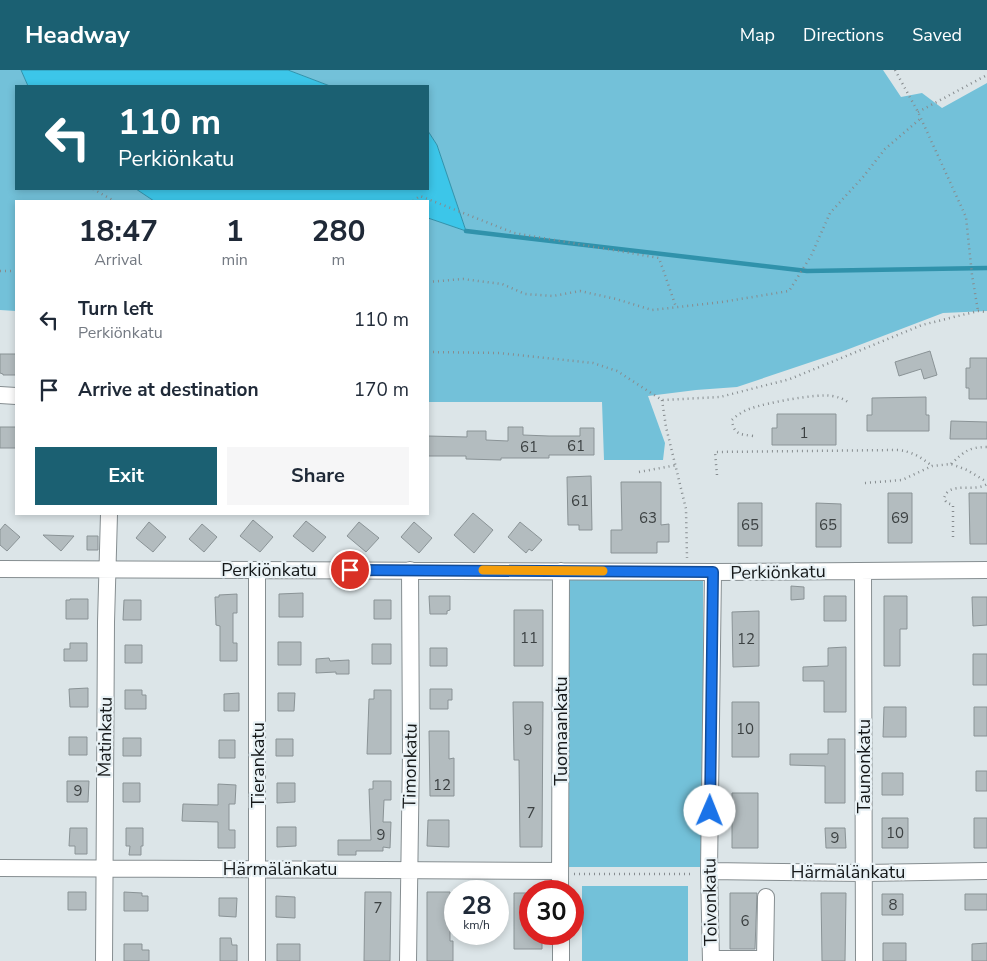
<!DOCTYPE html>
<meta charset="utf-8">
<style>
:root{--surface:#fff;--page:#f6f6f7;--text:#1f2937;--muted:#747a83;--accent:#1b6072}
body{margin:0;font-family:"Nunito Sans",sans-serif;background:var(--page);color:var(--text);height:100vh;display:flex;flex-direction:column;font-size:19px;white-space:nowrap}
*{box-sizing:border-box;margin:0}
p{font-size:16px;color:var(--muted)}
.icon{flex:none;width:28px;height:28px;fill:none;stroke:currentColor;stroke-width:2;stroke-linecap:round;stroke-linejoin:round}
.map{position:relative;flex:1;overflow:hidden}
.panel{position:absolute;left:15px;top:130px;width:414px;height:315px;display:flex;flex-direction:column;background:var(--surface);border-radius:0px;box-shadow:0 2px 8px #0003}
.panel>*{flex:none}
.top-card{position:absolute;left:15px;top:15px;width:414px;height:105px;border-radius:0px;box-shadow:0 2px 8px #0003;background:#1b6072;color:#fff;overflow:hidden}
.speed{position:absolute;left:444px;top:810px;display:flex;gap:10px;font-size:25px;font-weight:700;text-align:center}
.speed>*{display:grid;place-content:center;width:65px;height:65px;border-radius:50%;background:var(--surface);box-shadow:0 2px 8px #0003;line-height:1}
.speed small{font-size:12px;font-weight:400}
.speed .limit{border:8px solid #d22;background:#fff;color:#111}
.pin{position:absolute;display:grid;place-items:center;width:42px;height:42px;color:#fff;margin:-21px;border:2px solid #fff;border-radius:50%;box-shadow:0 1px 5px #0007}
.me{position:absolute;width:55px;margin:-28px;rotate:1deg;stroke-linejoin:round;filter:drop-shadow(0 0 4px #0008)}
.turn{display:flex;align-items:center;gap:18px;height:105px;padding:0 20px;font-size:22px}
.turn .icon{width:65px;height:65px;stroke-width:2.5}
.turn b{display:block;font-size:35px;line-height:42px}
.eta{display:flex;justify-content:space-evenly;align-items:center;height:85px;text-align:center}
.eta b{font-size:30px;font-weight:700;line-height:35px}
.action{display:flex;gap:10px;margin-top:auto;padding:10px 20px}
.action a{flex:1;height:58px;border-radius:0px;background:var(--accent);color:#fff;font-size:20px;font-weight:700;line-height:58px;text-align:center}
.action a+a{background:var(--page);color:var(--text)}
ul{padding:0;list-style:none}
li{display:flex;align-items:center;gap:15px;height:70px;padding:0 20px}
li div{flex:1}
li b{display:block;font-size:19px}
li em{font-style:normal}
header{display:flex;align-items:center;gap:30px;box-sizing:border-box;height:70px;padding:0 25px;background:var(--accent);color:#fff}
header strong{font-size:24px}
nav{display:flex;gap:28px;margin-inline-start:auto;font-size:18px}
.map>svg:first-child{display:block}
.green{fill:#73c1d9}
.water{fill:#3cc6e9;stroke:#3092ab}
.lines{fill:none;stroke-linecap:round;stroke-linejoin:round}
.stream{stroke:#3092ab;stroke-width:4.5}
.building{fill:#b3bcbf;stroke:#8a9396}
.minor-casing{stroke:#868e91;stroke-width:18}
.path{stroke:#868c8f;stroke-width:2.5;stroke-dasharray:1 4;stroke-linecap:butt}
.minor{stroke:#fff;stroke-width:16}
.route-casing{stroke:#114b97;stroke-width:12}
.route{stroke:#1a73e8;stroke-width:9}
.slow{stroke:#f59e0b;stroke-width:9}
.labels{text-anchor:middle;stroke-width:4.5;stroke-linejoin:round;paint-order:stroke}
.number-label{font-size:15px;fill:#3c4142}
.street-label{font-size:18px;fill:#151819;stroke:#e9f2f6}
</style>
<header>
<strong>Headway</strong>
<nav><a>Map</a><a>Directions</a><a>Saved</a></nav>
</header>
<div class="map">
<svg width="987" height="891" viewBox="0 0 987 891">
<rect width="100%" height="100%" fill="#dce5e8"/>
<!-- green -->
<path class="green" d="M0,0H21L28,16H16V119H136L154,131H16V241L0,240Z
M288,0H883L901,27L922,23L942,38L987,13V241L943,243L841,282L737,317L696,320L648,326L665,373L663,390H604L602,332H428V148L466,161L437,75L428,61V16H330Z
M566,510H703V797H566Z
M582,816H688V891H582Z"/>
<!-- water -->
<path class="water" d="M21,0H288L330,16H28Z
M428,61L437,75L466,161L428,148V131H154L136,119H428Z"/>
<g class="lines">
<!-- stream -->
<path class="stream" d="M466,161L807,201L987,198"/>
</g>
<!-- building -->
<path class="building" d="M930,281L937,305L924,309L921,299L899,306L895,292Z
M0,284H16V305H3V304L0,303Z
M970,288H987V329H969V318H966V298H970Z
M926,327V345H929V361H867V345H872V328Z
M777,344H836V375H772V358H777Z
M951,351L987,352V369H950Z
M0,357H16V378H0Z
M508,357H523V365L549,366H580V358H594V385H549V388H501V390L466,389V386H428V366L467,367V361H486V370L508,371Z
M591,406L592,460H579V455H568L567,407Z
M621,412H661V455L669,454V472H657V483H611V460H622Z
M888,423H912V473H888Z
M969,423H987V474H970Z
M738,433H762V476H738Z
M816,433L841,434V477H816Z
M473,443L493,460L474,483L454,465Z
M253,450L273,467L260,482L240,466Z
M306,451L326,467L313,482L293,466Z
M149,452L166,467L153,482L136,468Z
M359,452L379,468L366,482L347,466Z
M414,452L432,468L419,483L401,467Z
M520,452L542,470L532,481L529,479L526,483L508,467Z
M5,454L20,467L7,481L0,475V460Z
M202,454L217,467L204,482L189,469Z
M43,465L74,466L61,481Z
M87,466H98V480H87Z
M791,516L804,517V529L791,530Z
M303,523V547H279V524Z
M237,524V543H233V573H237V591H220V556L216,555L215,527H219V525Z
M429,526H450V540L447,541V544H430Z
M824,526H846V551H824Z
M884,526H907V559H900V596H884Z
M972,527H987V555L973,556Z
M70,529H88V549H66V530H70Z
M124,530H141V550H123Z
M374,530H391V549H374Z
M514,540H543V596H514Z
M759,541V596L733,597L732,542Z
M278,572H301V595H278Z
M70,573H87V591H64V579H70Z
M372,574H391V594H372Z
M125,575H142V593H125Z
M846,577V642H824V611H803V597L828,596V578Z
M430,578H447V596H430Z
M973,584H987V615H973Z
M329,588L330,591L349,590V604H336V602L316,603V589Z
M88,618V637H70L69,619Z
M430,619H452V630H448V639H430Z
M125,620H142V625H146V639H125Z
M374,620H391V684H367L369,629H374Z
M239,623V641H224V624Z
M278,623H295L294,641H278Z
M513,632H543L542,777H520L519,690H514Z
M732,632H759V687H732Z
M884,637H906V667H883Z
M974,637H987V666H974Z
M429,661H449V689L454,688V726H430Z
M69,667H87V685H69Z
M123,668H141V686H123Z
M276,669H293V686H276Z
M828,669H845V733H825V696L790,695V684H828Z
M219,670H235V688H219Z
M976,701H987V721H976Z
M882,703H903V725H882Z
M67,711H89L88,732H67Z
M373,711H391V730H384L383,752H391L390,778L383,777V781H356V785H338V770H371L369,719H373Z
M123,713H140V732H123Z
M277,713H295V732L277,733Z
M218,714L236,715L235,734H229V760H235V778H218V752L182,751L183,734L218,735Z
M732,723H758V778H732Z
M882,748H908V778H882Z
M974,748H987V778H974Z
M428,750H449V777L427,776Z
M277,757H296V776L277,777Z
M70,758H87V784H75V776H69Z
M126,758H143V776H141V785H129L130,776H126Z
M825,758H845L846,778H826Z
M68,822H86V840H68Z
M124,822L142,823V826H148V841H124Z
M365,822H391L390,891H364Z
M427,822H450V871H453V891H427Z
M514,823H530V864H542V879H514Z
M730,823H757L755,879H730Z
M821,823H846L845,891H822Z
M882,824H903V845H882Z
M965,824H987V840H965Z
M276,826L295,827V848L276,847Z
M219,828H237L236,847L219,846Z
M220,868H231L232,875H237V891H220Z
M883,873H906V891H883Z
M987,873V891H972V874Z
M124,874H142V880H149V891H124Z
M277,874H300V891H277Z"/>
<g class="lines">
<defs>
<path id="minor" d="M0,325L16,326
M0,499L713,502L987,500
M257,500V891
M863,501L864,891
M0,798L560,801
M709,801L864,803L987,801
M560,821L561,501
M561,864V891
M711,889H765V891
M765,889L766,827
M104,891L106,552L109,444
M408,891L411,683L410,500
M711,891L709,801L713,502"/>
</defs>
<!-- minor casing -->
<use href="#minor" class="minor-casing"/>
<!-- path -->
<path class="path" d="M895,0L918,42L966,147L972,205L978,241
M918,42L987,5
M93,119L114,131
M413,131L420,126L514,163L659,188L676,237
M0,201H16
M428,212L463,209L502,214L525,224L553,226L580,221L616,229L652,240L722,232L789,221L811,186L830,143L863,107L885,79L920,49
M428,282L499,283L593,293L617,301L662,330L720,327L790,309L922,255L978,241L987,242
M662,330L666,357L686,439L687,488
M753,366C740,364 734,365 732,350C737,345 745,340 752,338C766,333 818,323 832,326C839,327 844,329 849,333
M951,394C964,382 968,377 987,377
M639,402L677,395
M717,405L715,382L897,380C911,381 921,387 932,396
M865,413L902,410L932,396L951,394L967,400L987,412
M953,467V435L947,433L944,429C948,410 975,423 987,414
M574,804H694"/>
<!-- minor -->
<use href="#minor" class="minor"/>
</g>
<g class="lines">
<defs>
<path id="route" d="M350,500L713,502L710,741"/>
</defs>
<!-- route casing -->
<use href="#route" class="route-casing"/>
<!-- route -->
<use href="#route" class="route"/>
<!-- slow -->
<path class="slow" d="M483,500L603,501"/>
</g>
<g class="labels">
<!-- number labels -->
<g class="number-label">
<text x="804" y="368">1</text>
<text x="576" y="381">61</text>
<text x="529" y="382">61</text>
<text x="580" y="436">61</text>
<text x="648" y="453">63</text>
<text x="900" y="453">69</text>
<text x="750" y="460">65</text>
<text x="828" y="460">65</text>
<text x="529" y="573">11</text>
<text x="746" y="574">12</text>
<text x="745" y="664">10</text>
<text x="528" y="665">9</text>
<text x="442" y="720">12</text>
<text x="78" y="726">9</text>
<text x="531" y="748">7</text>
<text x="895" y="768">10</text>
<text x="381" y="770">9</text>
<text x="835" y="773">9</text>
<text x="893" y="840">8</text>
<text x="378" y="843">7</text>
<text x="745" y="856">6</text>
</g>
<!-- street labels -->
<g class="street-label">
<text x="269" y="506">Perkiönkatu</text>
<text transform="translate(778 502) rotate(-1)" y="6">Perkiönkatu</text>
<text transform="translate(561 661) rotate(-90)" y="6">Tuomaankatu</text>
<text transform="translate(105 667) rotate(-89)" y="6">Matinkatu</text>
<text transform="translate(258 695) rotate(-90)" y="6">Tierankatu</text>
<text transform="translate(410 696) rotate(-89)" y="6">Timonkatu</text>
<text transform="translate(864 696) rotate(-90)" y="6">Taunonkatu</text>
<text x="280" y="805">Härmälänkatu</text>
<text x="848" y="808">Härmälänkatu</text>
<text transform="translate(710 832) rotate(-91)" y="6">Toivonkatu</text>
</g>
</g>
</svg>
<div class="speed"><div>28<small>km/h</small></div><div class="limit">30</div></div>
<div class="pin" style="left:350px;top:500px;background:#d93025"><svg class="icon" aria-label="arrive" viewBox="0 0 24 24"><path d="M6 21V4h12l-3 4 3 4H6"/></svg></div>
<svg class="me" style="left:710px;top:741px" viewBox="-20 -20 40 40"><circle r="19" fill="#fff"/><path d="M0-13L10 11 0 6-10 11z" fill="#1a73e8"/></svg>
<div class="top-card">
<div class="turn"><svg class="icon" aria-label="left" viewBox="0 0 24 24"><path d="M17 20v-9H6M10 6l-5 5 5 5"/></svg><div><b>110 m</b>Perkiönkatu</div></div>
</div>
<section class="panel">
<div class="eta">
<div><b>18:47</b><p>Arrival</p></div>
<div><b>1</b><p>min</p></div>
<div><b>280</b><p>m</p></div>
</div>
<ul>
<li><svg class="icon" aria-label="left" viewBox="0 0 24 24"><path d="M17 20v-9H6M10 6l-5 5 5 5"/></svg><div><b>Turn left</b><p>Perkiönkatu</p></div><em>110 m</em></li>
<li><svg class="icon" aria-label="arrive" viewBox="0 0 24 24"><path d="M6 21V4h12l-3 4 3 4H6"/></svg><div><b>Arrive at destination</b></div><em>170 m</em></li>
</ul>
<div class="action"><a>Exit</a><a>Share</a></div>
</section>
</div>
